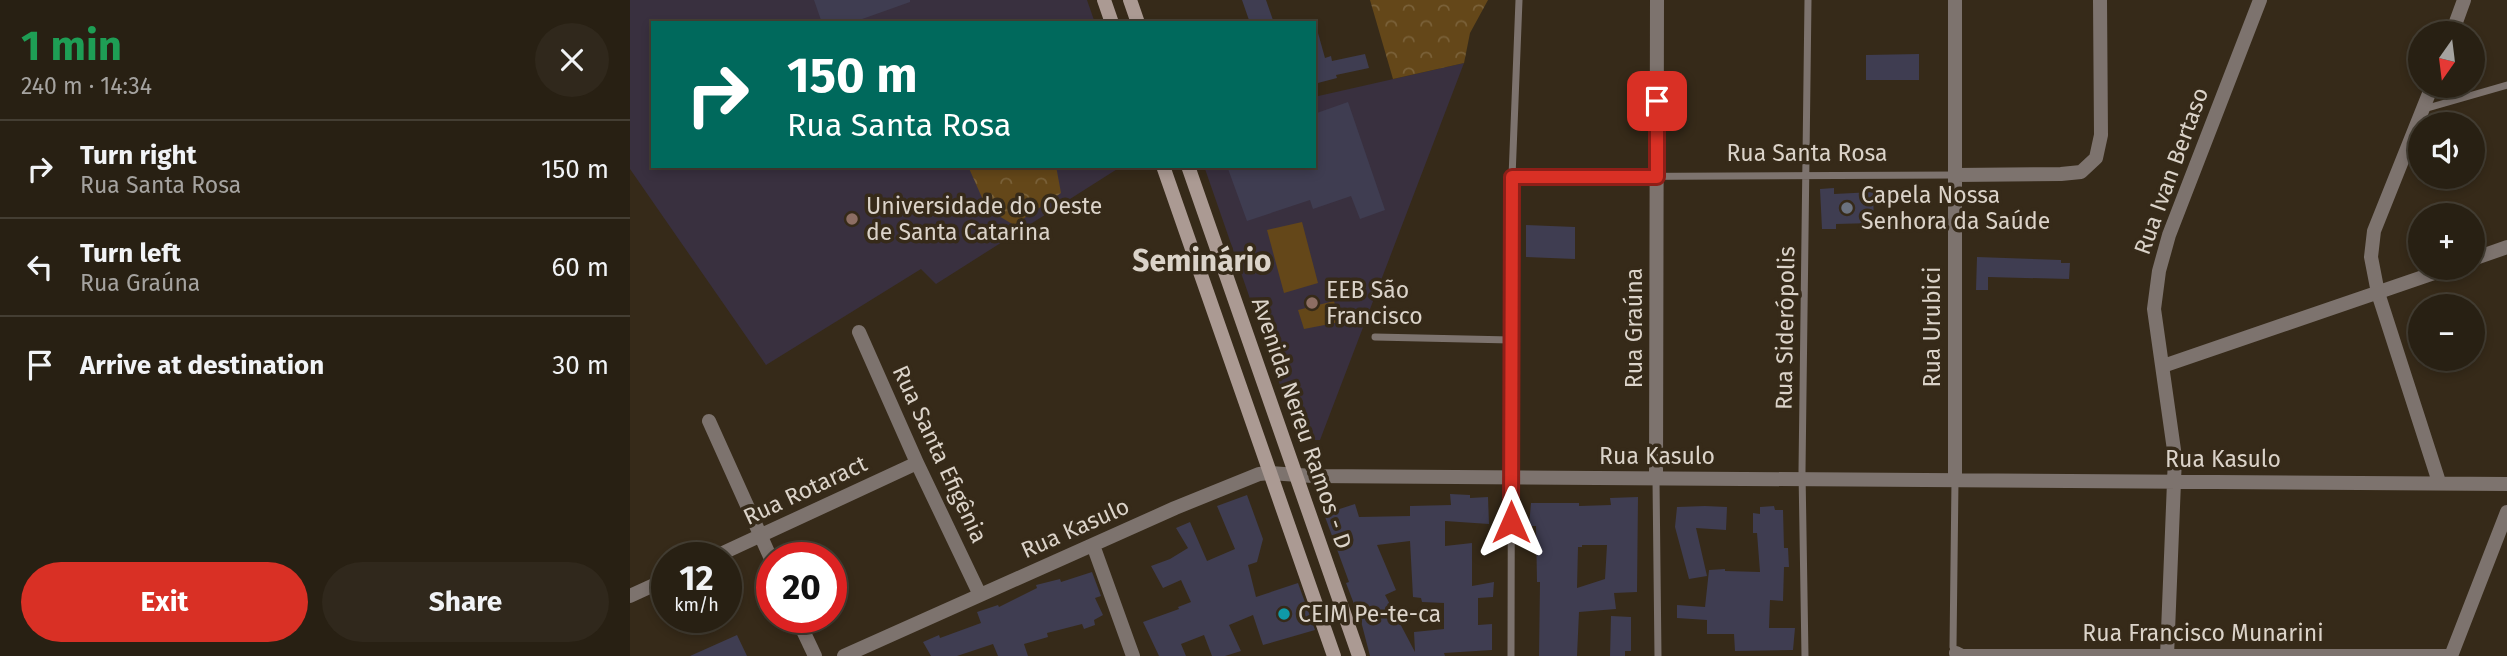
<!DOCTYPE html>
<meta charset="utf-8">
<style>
:root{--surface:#282013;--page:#30281c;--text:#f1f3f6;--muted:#a5a3a0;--line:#443e33;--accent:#d93025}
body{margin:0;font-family:"Fira Sans",sans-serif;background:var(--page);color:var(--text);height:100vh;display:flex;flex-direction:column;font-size:26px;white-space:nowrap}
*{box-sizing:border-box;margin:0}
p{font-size:23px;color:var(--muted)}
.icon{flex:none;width:38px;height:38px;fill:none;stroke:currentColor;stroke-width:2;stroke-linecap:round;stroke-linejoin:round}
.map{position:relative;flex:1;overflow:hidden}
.side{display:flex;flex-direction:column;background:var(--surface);width:630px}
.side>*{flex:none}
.hud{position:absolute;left:21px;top:21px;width:665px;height:147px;border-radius:0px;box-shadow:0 4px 10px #0003,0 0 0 2px var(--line);background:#00695c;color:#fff;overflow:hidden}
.needle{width:46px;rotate:194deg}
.controls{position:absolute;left:1778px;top:21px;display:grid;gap:14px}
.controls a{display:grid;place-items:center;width:77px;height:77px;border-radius:50%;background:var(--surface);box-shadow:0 4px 10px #0003,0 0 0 2px var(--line);font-size:35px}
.speed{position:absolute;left:21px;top:542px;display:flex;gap:14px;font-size:35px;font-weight:700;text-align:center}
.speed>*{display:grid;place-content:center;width:91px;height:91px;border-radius:50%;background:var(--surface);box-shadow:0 4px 10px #0003,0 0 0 2px var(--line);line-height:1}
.speed small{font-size:18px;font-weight:400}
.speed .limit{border:10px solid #d22;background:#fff;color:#111}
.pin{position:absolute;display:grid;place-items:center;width:60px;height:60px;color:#fff;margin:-30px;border-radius:14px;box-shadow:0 4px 10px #0006}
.me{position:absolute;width:77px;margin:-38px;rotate:0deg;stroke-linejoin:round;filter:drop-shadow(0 0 5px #0008)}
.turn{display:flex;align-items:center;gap:24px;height:147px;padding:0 21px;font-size:32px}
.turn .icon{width:91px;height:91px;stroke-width:2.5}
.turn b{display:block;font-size:49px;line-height:60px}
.round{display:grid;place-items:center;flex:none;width:74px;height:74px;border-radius:37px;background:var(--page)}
.headline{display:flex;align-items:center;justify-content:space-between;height:119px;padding:0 21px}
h1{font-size:42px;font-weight:700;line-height:52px;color:#1e9e55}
.button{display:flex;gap:14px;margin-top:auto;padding:14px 21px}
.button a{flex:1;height:80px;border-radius:42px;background:var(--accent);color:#fff;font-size:28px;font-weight:700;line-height:80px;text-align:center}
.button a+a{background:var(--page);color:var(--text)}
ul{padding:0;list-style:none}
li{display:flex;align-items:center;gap:21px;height:98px;padding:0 21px;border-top:2px solid var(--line)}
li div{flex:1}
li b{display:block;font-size:26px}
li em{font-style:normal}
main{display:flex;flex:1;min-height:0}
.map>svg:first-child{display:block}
.education{fill:#39303f}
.grass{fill:#644719}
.forest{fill:url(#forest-crowns)}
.building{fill:#3f3d51;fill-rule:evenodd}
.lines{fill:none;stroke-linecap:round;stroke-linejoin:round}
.lane{stroke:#7d736e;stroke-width:7}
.street{stroke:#7d736e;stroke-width:14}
.secondary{stroke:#ab9a93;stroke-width:14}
.route-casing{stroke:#8d1f18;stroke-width:18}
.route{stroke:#d93025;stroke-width:12}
.worship-dot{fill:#6b7280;stroke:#362a19;stroke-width:2.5}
.education-dot{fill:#8d6e63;stroke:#362a19;stroke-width:2.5}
.culture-dot{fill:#0f9aa8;stroke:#362a19;stroke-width:2.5}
.labels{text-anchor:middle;stroke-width:7;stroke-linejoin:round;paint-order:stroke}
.street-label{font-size:23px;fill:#dbd3c9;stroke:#362a19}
.poi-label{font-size:23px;fill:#dbd3c9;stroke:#362a19;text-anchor:start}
.district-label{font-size:30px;font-weight:bold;fill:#dbd3c9;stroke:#362a19}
</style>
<main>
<section class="side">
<div class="headline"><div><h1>1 min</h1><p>240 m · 14:34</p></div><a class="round"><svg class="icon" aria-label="close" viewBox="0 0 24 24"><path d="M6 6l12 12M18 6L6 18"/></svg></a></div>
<ul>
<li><svg class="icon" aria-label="right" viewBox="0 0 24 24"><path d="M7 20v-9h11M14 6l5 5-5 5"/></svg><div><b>Turn right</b><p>Rua Santa Rosa</p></div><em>150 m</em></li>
<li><svg class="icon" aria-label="left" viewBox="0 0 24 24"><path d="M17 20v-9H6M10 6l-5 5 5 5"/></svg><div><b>Turn left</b><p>Rua Graúna</p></div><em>60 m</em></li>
<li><svg class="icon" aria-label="arrive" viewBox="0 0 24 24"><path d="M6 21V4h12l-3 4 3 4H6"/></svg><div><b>Arrive at destination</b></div><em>30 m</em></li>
</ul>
<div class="button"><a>Exit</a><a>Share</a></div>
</section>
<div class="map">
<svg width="1877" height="656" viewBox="0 0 1877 656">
<defs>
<pattern id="forest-crowns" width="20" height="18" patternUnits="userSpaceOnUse" patternTransform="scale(1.75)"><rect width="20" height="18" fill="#644719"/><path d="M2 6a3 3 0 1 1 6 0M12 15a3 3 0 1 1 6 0" fill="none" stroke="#7a6139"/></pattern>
</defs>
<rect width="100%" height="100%" fill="#362a19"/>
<!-- education -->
<path class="education" d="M0,0H457L465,23H23V166H492L306,284L291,269L136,365L0,169Z
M834,63L690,440H669L574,166H684V97Z"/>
<!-- grass -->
<path class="grass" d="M672,222L688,283L654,293L637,230Z
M704,301L710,322L674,329L668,310Z"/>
<!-- forest -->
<path class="forest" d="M740,0H858L840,33L834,63L763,79Z
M338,166H426L431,193L384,225L357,209Z"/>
<!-- building -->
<path class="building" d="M184,0H280V2L221,23H192Z
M612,0H636L644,23H620Z
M684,33H688L695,58L701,56L702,61L735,54L739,68L706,75L707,78L684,84Z
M1289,54V80H1236V55Z
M718,102L755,210L730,219L721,196L683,209L680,200L617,221L597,166H684V114Z
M1204,188V194L1243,192L1244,223L1206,224V229H1192L1190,189Z
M896,225L945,227V259L896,257Z
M1347,257L1431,260V263H1440L1439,279L1358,277V290H1346Z
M820,494L840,495V498L858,497L859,524L815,521V546L842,543V586L864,582L863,597L848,598V625L862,624V650L814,653L815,656H740L732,625L716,583L719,582L694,514L725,504L729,517L780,516V506L821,505ZM780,541L783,597L791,598L792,602L814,603V629L784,632L785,652L755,595L766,590L747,545Z
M617,495L633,539L627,562L618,565L626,597L668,583L685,630L633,645L623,615L599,625L611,651L595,656H582L574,635L551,644L556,656H529L513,622L549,609L548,607L561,602L551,580L533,588L521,566L540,559L558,548L546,528L560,522L577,561L605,549L587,506Z
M1008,497L1007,592L984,593L986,609L949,612L947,656H909L910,582H907L906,526H899L901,503H949V506L981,505L980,498ZM952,545H977L975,579L947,588L948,547H952Z
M1075,506L1097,507L1096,530L1066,528L1077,576L1059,579L1045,527L1047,507Z
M1144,506L1145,510H1153L1154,548H1158L1159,567H1154L1153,601L1140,600L1139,628H1165L1163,650L1105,651L1104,634H1077V620L1047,618V605L1075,607L1079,570L1095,569V571L1130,572L1127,533H1123V513L1130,514V507Z
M462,572L471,596L465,598L473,615L464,620L465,625L454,629L452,624L417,633L418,637L394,644L398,656H368L363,644L327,656H301L293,642L309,635L310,638L351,623L347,612L368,605L369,607L407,588L406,585L430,579L431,582Z
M981,616L1001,617V651H995V656H980Z
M107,635L117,656H60Z"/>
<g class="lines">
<!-- lane -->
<path class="lane" d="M1794,109L1877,85
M882,177L1325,175
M745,337L881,340
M1026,480L1028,656
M1325,481L1323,647L1326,653
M881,656L882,177L889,0
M1175,656L1172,471L1178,0"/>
<!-- street -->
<path class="street" d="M1325,0V481
M1822,33L1834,0
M1802,86L1744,231L1741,257L1748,293L1809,482
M1325,175L1431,174L1451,172L1466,158L1471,135L1470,0
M1843,259L1877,247
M229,332L287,463L350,595
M1533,366L1819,268
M79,421L142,561
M1026,479L1027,0
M463,545L503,656
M82,558L287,463
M0,596L37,579
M167,618L185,656
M1326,653L1332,656H1821
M214,656L545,508L629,474L640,473L682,476L1877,484
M1537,656L1545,457L1524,309L1529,271L1539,235L1630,0
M1821,656L1877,512"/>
<!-- secondary -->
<path class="secondary" d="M474,0L482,23
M500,0L508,23
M533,166L704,656
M558,166L729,656"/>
</g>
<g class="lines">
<defs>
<path id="route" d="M881,522L882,177H1027V101"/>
</defs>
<!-- route casing -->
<use href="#route" class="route-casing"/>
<!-- route -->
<use href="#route" class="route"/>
</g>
<!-- markers -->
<circle class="worship-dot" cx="1217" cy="208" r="7"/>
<g class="education-dot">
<circle cx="222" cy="219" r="7"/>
<circle cx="682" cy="303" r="7"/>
</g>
<circle class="culture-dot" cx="654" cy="614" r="7"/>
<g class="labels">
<!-- street labels -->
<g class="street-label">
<text x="1177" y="161">Rua Santa Rosa</text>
<text transform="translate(1541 171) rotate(-70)" y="8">Rua Ivan Bertaso</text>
<text transform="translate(1302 327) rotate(-90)" y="8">Rua Urubici</text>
<text transform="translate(1004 328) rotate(-90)" y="8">Rua Graúna</text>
<text transform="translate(1155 328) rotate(-89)" y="8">Rua Siderópolis</text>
<text transform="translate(672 423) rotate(71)" y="8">Avenida Nereu Ramos - D</text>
<text transform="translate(310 454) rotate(65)" y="8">Rua Santa Efigênia</text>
<text x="1027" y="464">Rua Kasulo</text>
<text x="1593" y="467">Rua Kasulo</text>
<text transform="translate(175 490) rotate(-25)" y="8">Rua Rotaract</text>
<text transform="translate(445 528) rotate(-24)" y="8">Rua Kasulo</text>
<text x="1573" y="641">Rua Francisco Munarini</text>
</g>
<!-- poi labels -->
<g class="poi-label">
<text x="1231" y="203">Capela Nossa<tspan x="1231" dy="26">Senhora da Saúde</tspan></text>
<text x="236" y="214">Universidade do Oeste<tspan x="236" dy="26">de Santa Catarina</tspan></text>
<text x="696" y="298">EEB São<tspan x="696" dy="26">Francisco</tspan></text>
<text x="668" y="622">CEIM Pe-te-ca</text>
</g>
<!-- district labels -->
<g class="district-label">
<text x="572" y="271">Seminário</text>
</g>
</g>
</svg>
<div class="controls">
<a><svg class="needle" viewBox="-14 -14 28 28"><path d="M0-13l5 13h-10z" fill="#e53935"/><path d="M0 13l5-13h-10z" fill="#a5a3a0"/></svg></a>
<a><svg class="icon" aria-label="sound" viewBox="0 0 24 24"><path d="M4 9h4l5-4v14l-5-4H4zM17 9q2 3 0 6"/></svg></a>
<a>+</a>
<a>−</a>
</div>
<div class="speed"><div>12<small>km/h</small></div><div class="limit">20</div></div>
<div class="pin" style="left:1027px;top:101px;background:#d93025"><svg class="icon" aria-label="arrive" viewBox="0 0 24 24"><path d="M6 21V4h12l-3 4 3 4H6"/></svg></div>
<svg class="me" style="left:881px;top:522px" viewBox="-20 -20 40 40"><path d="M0-17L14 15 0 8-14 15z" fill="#d93025" stroke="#fff" stroke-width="4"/></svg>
<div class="hud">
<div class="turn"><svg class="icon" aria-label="right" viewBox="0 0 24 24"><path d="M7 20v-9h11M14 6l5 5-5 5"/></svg><div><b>150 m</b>Rua Santa Rosa</div></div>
</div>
</div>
</main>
